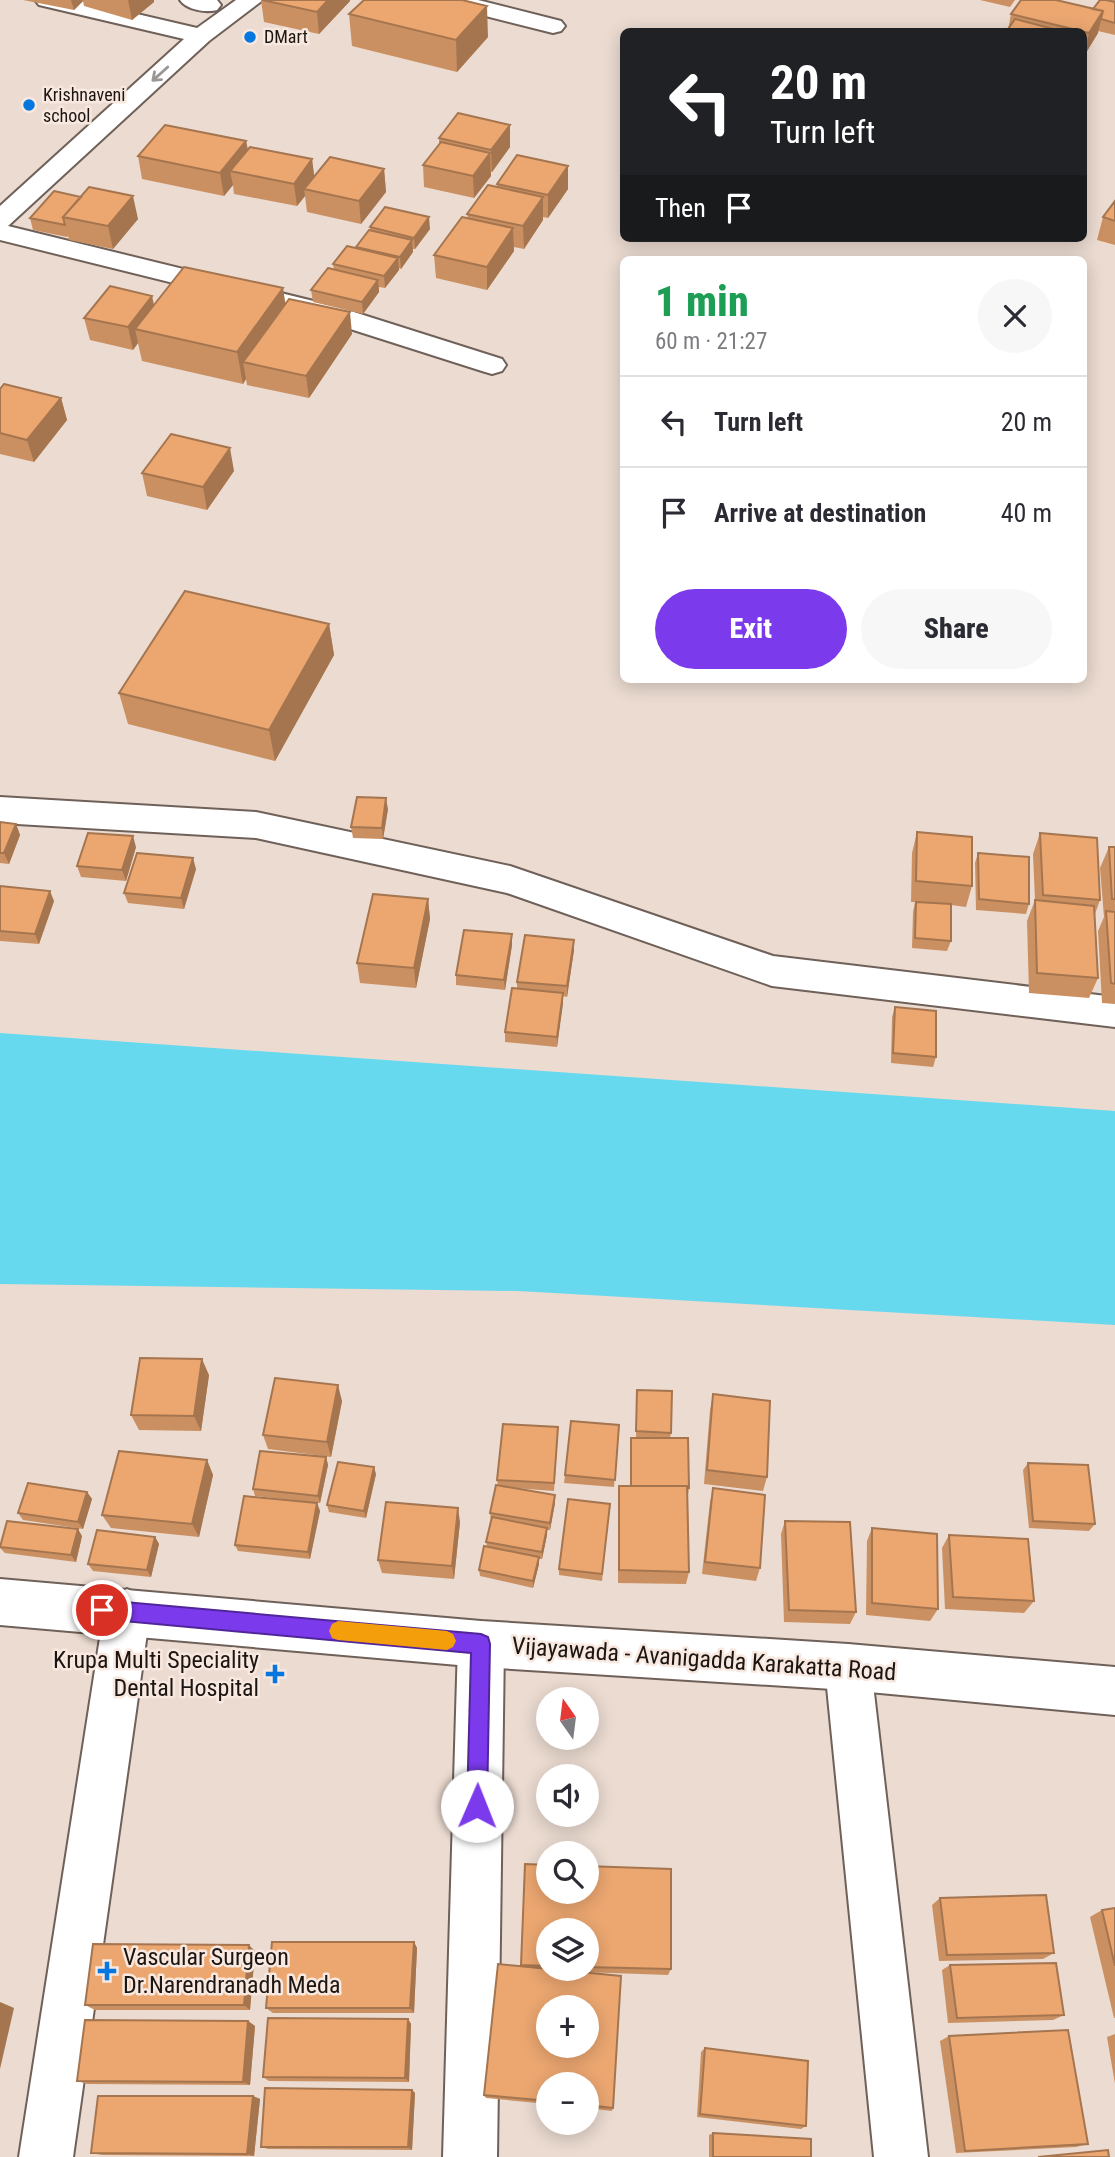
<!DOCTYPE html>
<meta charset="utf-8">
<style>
:root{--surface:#fff;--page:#f7f7f7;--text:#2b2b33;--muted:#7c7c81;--line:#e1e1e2;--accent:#7c3aed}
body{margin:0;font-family:"Roboto Condensed",sans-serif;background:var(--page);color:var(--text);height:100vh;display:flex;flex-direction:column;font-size:26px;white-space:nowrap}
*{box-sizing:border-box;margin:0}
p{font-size:23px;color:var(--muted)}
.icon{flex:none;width:38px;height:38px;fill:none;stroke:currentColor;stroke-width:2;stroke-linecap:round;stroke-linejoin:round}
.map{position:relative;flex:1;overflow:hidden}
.sheet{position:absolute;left:620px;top:256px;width:467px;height:427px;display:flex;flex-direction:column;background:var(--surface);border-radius:10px;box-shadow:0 4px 18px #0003}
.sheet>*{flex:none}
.hud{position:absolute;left:620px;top:28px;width:467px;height:214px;border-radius:10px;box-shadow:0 4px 18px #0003;background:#202124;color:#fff;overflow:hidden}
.needle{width:46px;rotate:346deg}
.fabs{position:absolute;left:536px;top:1687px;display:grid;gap:14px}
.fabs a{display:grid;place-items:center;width:63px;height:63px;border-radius:50%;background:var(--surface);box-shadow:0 4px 18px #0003;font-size:35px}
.pin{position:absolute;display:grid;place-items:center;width:60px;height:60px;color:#fff;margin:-30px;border:4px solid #fff;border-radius:50%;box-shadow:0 2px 7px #0007}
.me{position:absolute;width:77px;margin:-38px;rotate:1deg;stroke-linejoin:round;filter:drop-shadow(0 0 5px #0008)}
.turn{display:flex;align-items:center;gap:24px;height:147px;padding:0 35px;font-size:32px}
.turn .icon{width:91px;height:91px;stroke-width:2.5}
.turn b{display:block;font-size:49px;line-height:60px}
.then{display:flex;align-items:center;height:66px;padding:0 35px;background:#0003;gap:14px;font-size:26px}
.round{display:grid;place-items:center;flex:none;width:74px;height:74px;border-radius:37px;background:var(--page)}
.overview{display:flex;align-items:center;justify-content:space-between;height:119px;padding:0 35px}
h1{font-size:42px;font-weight:800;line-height:52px;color:#1e9e55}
.action{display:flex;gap:14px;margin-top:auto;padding:14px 35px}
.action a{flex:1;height:80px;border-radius:42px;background:var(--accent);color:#fff;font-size:28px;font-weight:800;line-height:80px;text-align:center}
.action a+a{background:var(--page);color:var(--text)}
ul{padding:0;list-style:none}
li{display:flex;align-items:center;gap:21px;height:91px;padding:0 35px;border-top:2px solid var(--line)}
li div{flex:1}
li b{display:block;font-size:26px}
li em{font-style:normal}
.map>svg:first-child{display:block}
.water{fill:#66d9ee}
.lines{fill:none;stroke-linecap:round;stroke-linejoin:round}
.minor-casing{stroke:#6f6159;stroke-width:4}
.major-casing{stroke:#6f6159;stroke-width:4}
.minor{fill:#fff;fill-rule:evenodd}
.major{fill:#fff;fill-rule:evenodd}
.wall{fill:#cb9061;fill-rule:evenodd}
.shaded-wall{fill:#a5754f}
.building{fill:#eca771;stroke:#a5754f;stroke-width:2;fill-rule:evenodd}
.oneway{stroke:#999695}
.route{fill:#7c3aed;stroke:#51269a;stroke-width:2}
.slow{fill:#f59e0b}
.poi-dot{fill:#0577de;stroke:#f8e8df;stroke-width:2.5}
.labels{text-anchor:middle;stroke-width:5;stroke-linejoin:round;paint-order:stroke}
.far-poi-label{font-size:18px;fill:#1c1613;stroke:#f8e8df;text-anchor:start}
.near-street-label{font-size:24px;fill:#1c1613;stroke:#f8e8df}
.near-poi-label{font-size:24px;fill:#1c1613;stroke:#f8e8df;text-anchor:end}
</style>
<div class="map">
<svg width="1115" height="2157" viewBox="0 0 1115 2157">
<rect width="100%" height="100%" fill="#ebdbd1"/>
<!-- water -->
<path class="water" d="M0,1033L1115,1111V1325L518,1291L0,1284Z"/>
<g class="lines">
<defs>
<path id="minor" d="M35,0H77L197,28L236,0H263L209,41L8,226L338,307L502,359L506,365L502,371L492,374L482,371L319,319L0,240V206L184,39L39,5Z
M180,0H217L221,5L217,10C206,13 187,10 180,0Z
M438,0H478L561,21L565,26L561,31L553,33L442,5Z
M0,797L256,812L510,866L773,956L1115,997V1027L772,986L507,893L256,838L0,823Z
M127,1589L143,1596L150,1612L73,2157H19L104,1612L111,1596Z
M481,1621L497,1628L504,1644L497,2157H443L458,1644L465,1628Z
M848,1644L865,1650L871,1667L928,2157H874L825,1667L831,1650Z"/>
<path id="major" d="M0,1579L481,1621L848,1644L1115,1667V1715L848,1690L481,1667L0,1625Z"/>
</defs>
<!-- minor casing -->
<use href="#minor" class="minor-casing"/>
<!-- major casing -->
<use href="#major" class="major-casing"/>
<!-- minor -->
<use href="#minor" class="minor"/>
<!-- major -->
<use href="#major" class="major"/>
</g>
<!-- wall -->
<path class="wall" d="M23,0H154V2L132,20L84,6L83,1L74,10Z
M261,0H350V1L319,34L264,22Z
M980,0H1015L1010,7Z
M1110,0H1115V35L1098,31V33L1084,56L1083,32H1006L1008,30L1011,14L1093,9Z
M349,14L488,37L457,72L352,46Z
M510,125V147L492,172H491V176L474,198L424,187L423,165L439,144V138Z
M246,141L248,149L312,159L314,176L384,169L386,192L361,224L307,212L305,196L297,206L234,194L233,185L224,196L142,179L138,156Z
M497,184L568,189L548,218L543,217V220L524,249L514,247V251L487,290L436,278L434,255L468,218L467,214L497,187Z
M54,191L138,219L113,249L69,240L68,236L67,237L33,230L30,218Z
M1115,201V245L1097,240L1103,217Z
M370,227L430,229L415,249H413V252L401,269L398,268L399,270L385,288L379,287V292L363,314L313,302L311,290L334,270L333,264L356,248V247L370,230Z
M285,304L352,334L309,398L247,385L246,379L243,384L142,361L138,343L133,350L90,340L84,318L154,305Z
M0,389L61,398L67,420L34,462L0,454Z
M234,471L207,510L147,496L142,473Z
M329,624L334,655L275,761L128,724L119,693Z
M388,809L383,839L353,838L351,827Z
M0,822L16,824L20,835L9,864L0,863Z
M917,832L972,886L966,907L951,905V941L947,951L912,948L913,912L915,902H911L912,853Z
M1040,833L1100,900L1095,914L1098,978L1089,998L1029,993L1027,921L1035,900L1033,854Z
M136,847L126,881L81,877L77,866Z
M1109,847H1115V1004L1102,1003L1098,931L1104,917L1100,868Z
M978,853L1029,904L1026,914L976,910L975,863Z
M196,869L184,909L128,903L124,893Z
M0,886L54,901L39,944L0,941Z
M428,899L430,919L416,988L360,983L357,963Z
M574,940V950L567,997L563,996L557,1047L505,1042V1032L517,989V982Z
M512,945L505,990L456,985V975Z
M895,1007L936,1057L933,1067L891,1063L892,1017Z
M209,1375L201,1431L139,1430L131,1415Z
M637,1390L671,1433L670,1438L689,1488L688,1495L689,1572L686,1584L618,1583V1500L619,1486H630V1446L631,1438H636Z
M713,1394L767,1477L763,1491L704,1484L710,1410Z
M342,1401L331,1457L268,1449L263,1435Z
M619,1425L614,1487L564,1483L565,1475Z
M558,1435L554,1491L514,1488L555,1495V1503L550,1530H547V1535L542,1559H539V1564L533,1588L480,1576L479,1570L487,1546L486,1542L491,1520L490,1513L498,1486L497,1480Z
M326,1457L328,1465L320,1503L255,1496L253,1489Z
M207,1460L213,1475L199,1537L111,1528L102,1515Z
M1028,1463L1095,1524L1089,1531L1029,1528L1023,1470Z
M376,1474L366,1518L329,1512L327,1505Z
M713,1488L760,1568L756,1581L702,1574L710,1502Z
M87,1492L92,1499L83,1529L23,1520L18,1513Z
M317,1503L320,1511L310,1559L238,1551L235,1545Z
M610,1504L602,1581L559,1575V1569Z
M785,1521L856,1612L850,1624L784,1622L781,1534Z
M460,1522L454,1579L382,1573L378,1560Z
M872,1528L938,1609L930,1621L866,1615L867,1541Z
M949,1535L1034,1601L1024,1613L945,1609L942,1548Z
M82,1536L76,1562L5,1553L0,1548V1544Z
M155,1537L159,1544L151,1577L93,1571L88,1564Z
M525,1864L671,1969L668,1975L583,1972L613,2108L612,2111L586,2108V2084H548V2104L486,2098L484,2095L521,1966ZM548,1930H586V1969H548Z
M940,1898L1054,1953L1043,1959L939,1961L932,1905Z
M1115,1908V2018H1114L1090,1917L1102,1910Z
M414,1942L417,1948L414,2013H273L266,2008Z
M255,1951L250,2010H95L85,2005Z
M950,1965L1064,2015L1053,2020L948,2023L942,1970Z
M408,2019L411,2024L409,2082L269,2081L263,2077Z
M248,2021L255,2026L250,2085L87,2084L77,2081Z
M1115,2034V2084L1107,2037Z
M949,2036L1088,2144L1076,2147L956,2153L940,2041Z
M705,2048L806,2126L801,2129L697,2117L701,2052Z
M412,2090L415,2093L412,2150L268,2149L261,2147Z
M253,2096L260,2099L254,2156L102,2155L91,2153Z
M713,2133L811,2157H709V2135Z"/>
<!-- shaded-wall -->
<path class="shaded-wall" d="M71,0H82L83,1L74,10Z
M128,0H154V2L132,20Z
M328,0H350V1L319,34L317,12Z
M487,6L488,37L457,72L456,40Z
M1103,11L1098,33L1084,56L1089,33Z
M1087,37L1083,53V43Z
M510,125V147L492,172L491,150Z
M246,141L250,163L230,171L233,185L224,196L220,173Z
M490,153L491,176L474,198L473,176Z
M312,159L315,182L304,189L305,196L297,206L294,184Z
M568,166V189L548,218V195Z
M384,169L386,192L361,224L359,201Z
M133,196L138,219L113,249L108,226Z
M543,197V220L524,249L523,226Z
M429,217L430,229L415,249L414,238Z
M513,228L514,251L487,290V267Z
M412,240L413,252L401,269L400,257Z
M398,258L399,270L385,288L384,276Z
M378,280L379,292L363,314L362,302Z
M283,288L288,320L243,362L246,379L243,384L237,352Z
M152,296L157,318L135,329L138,343L133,350L128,327Z
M350,312L352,334L309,398L306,376Z
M61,398L67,420L34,462L27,440Z
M230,448L234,471L207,510L203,487Z
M329,624L334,655L275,761L269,730Z
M386,798L388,809L383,839L382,828Z
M16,824L20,835L9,864L4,853Z
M133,836L136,847L126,881L122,870Z
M193,858L196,869L184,909L181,898Z
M50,891L54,901L39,944L35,934Z
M428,899L430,919L416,988L414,968Z
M512,934V945L505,990L504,980Z
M574,940V950L567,997V986Z
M563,993V1004L557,1047V1037Z
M202,1359L209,1375L201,1431L194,1416Z
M338,1385L342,1401L331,1457L327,1442Z
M326,1457L328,1465L320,1503L318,1496Z
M207,1460L213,1475L199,1537L192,1524Z
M374,1467L376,1474L366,1518L364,1511Z
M87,1492L92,1499L83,1529L78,1522Z
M555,1495V1503L550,1530V1523Z
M317,1503L320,1511L310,1559L308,1552Z
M458,1508L460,1522L454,1579L452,1566Z
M547,1528V1535L542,1559V1552Z
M78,1529L82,1536L76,1562L71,1555Z
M155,1537L159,1544L151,1577L147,1570Z
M539,1557V1564L533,1588V1581Z
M414,1942L417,1948L414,2013L410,2008Z
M249,1945L255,1951L250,2010L244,2005Z
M0,2002L14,2008L0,2069Z
M408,2019L411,2024L409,2082L405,2078Z
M248,2021L255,2026L250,2085L243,2082Z
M412,2090L415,2093L412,2150L408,2147Z
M253,2096L260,2099L254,2156L247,2154Z"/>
<!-- building -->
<path class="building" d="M262,0H328L317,12Z
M364,0H462L487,6L456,40L349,14Z
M1021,0H1056L1103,11L1089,33L1011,14Z
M1100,0H1106L1115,2V23L1101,19L1103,11L1093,9Z
M1015,19L1065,32H1006Z
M458,113L510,125L491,150L439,138Z
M165,125L246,141L220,173L138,156Z
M441,142L490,153L473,176L423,165Z
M250,147L312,159L294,184L230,171Z
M517,155L568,166L548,195L497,184Z
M330,157L384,169L359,201L304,189Z
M488,185L543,197L523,226L467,214Z
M89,187L133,196L108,226L63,217Z
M54,191L81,197L63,217L65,225L30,218Z
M1115,201V221L1103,217Z
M385,207L429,217L414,238L370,227Z
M462,217L513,228L487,267L434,255Z
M369,230L412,240L400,257L356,247Z
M347,246L398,258L384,276L333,264Z
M184,267L283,288L237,352L135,329Z
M328,268L378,280L362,302L311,290Z
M110,286L152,296L128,327L84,318Z
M289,299L350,312L306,376L243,362Z
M4,384L61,398L27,440L0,433V389Z
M171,434L230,448L203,487L142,473Z
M185,591L329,624L269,730L119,693Z
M357,797L386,798L382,828L351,827Z
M0,822L16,824L4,853H0Z
M917,832L972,837V886L916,881Z
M88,833L133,836L122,870L77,866Z
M1040,833L1097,838L1100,900L1043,895Z
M1109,847H1115V899H1112Z
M137,853L193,858L181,898L124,893Z
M978,853L1029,857V904L979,899Z
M0,886L50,891L35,934L0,931Z
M373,894L428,899L414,968L357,963Z
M1035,900L1094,906L1098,978L1037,973Z
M916,902L951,904V941L915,938Z
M1106,911L1115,912V984L1111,983Z
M464,930L512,934L504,980L456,975Z
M525,935L574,940L567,986L517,982Z
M512,988L563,993L557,1037L505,1032Z
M895,1007L936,1011V1057L893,1053Z
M140,1358L202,1359L194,1416L131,1415Z
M275,1378L338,1385L327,1442L263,1435Z
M637,1390L672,1391L671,1433L636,1431Z
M713,1394L770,1401L767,1477L707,1470Z
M571,1421L619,1425L615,1480L565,1475Z
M503,1424L558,1427L554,1483L497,1480Z
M631,1438H688L689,1488H687V1486H631Z
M119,1451L207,1460L192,1524L102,1515Z
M260,1451L326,1457L318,1496L253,1489Z
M338,1462L374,1467L364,1511L327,1505Z
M1028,1463L1088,1465L1095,1524L1033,1521Z
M28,1483L87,1492L78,1522L18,1513Z
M496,1485L555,1495L550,1523L490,1513Z
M619,1486H687L689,1572L619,1570Z
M713,1488L765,1495L760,1568L705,1562Z
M244,1496L317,1503L308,1552L235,1545Z
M568,1499L610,1504L602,1574L559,1569Z
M386,1502L458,1508L452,1566L378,1560Z
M492,1517L547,1528L542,1552L486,1542Z
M7,1521L78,1529L71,1555L0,1547Z
M785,1521L850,1522L856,1612L789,1610Z
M872,1528L937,1534L938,1609L872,1603Z
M97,1530L155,1537L147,1570L88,1564Z
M949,1535L1028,1539L1034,1601L953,1597Z
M484,1546L539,1557L533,1581L479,1570Z
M525,1864L548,1865V1892H586V1866L671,1869V1969L586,1967V1930H548V1966L521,1965Z
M1046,1895L1054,1953L947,1955L940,1898Z
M1115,1908V1966L1102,1910Z
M272,1942H414L410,2008H266Z
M93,1944L249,1945L244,2005H85Z
M1056,1963L1064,2015L957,2018L950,1965Z
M498,1964L621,1976L613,2108L586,2105V2084H548V2101L484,2095ZM548,2007H586V2046H548Z
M268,2018L408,2019L405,2078L263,2077Z
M85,2020L248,2021L243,2082L77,2081Z
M1068,2030L1088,2144L965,2151L949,2036Z
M705,2048L808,2061L806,2126L700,2114Z
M265,2088L412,2090L408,2147H261Z
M98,2096H253L247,2154L91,2153Z
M713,2133L811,2139V2157H713Z
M1108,2150L1109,2157H1038Z"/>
<!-- one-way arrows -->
<defs><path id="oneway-shaft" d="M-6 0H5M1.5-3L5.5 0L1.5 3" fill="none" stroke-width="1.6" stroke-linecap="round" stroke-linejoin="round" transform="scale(1.75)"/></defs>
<use class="oneway" href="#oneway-shaft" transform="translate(160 74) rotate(138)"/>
<!-- route -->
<path class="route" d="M102,1600L481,1634L488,1637L490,1644L487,1806L484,1813L477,1816L470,1813L467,1806L471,1653L102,1619L95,1616L92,1610L95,1603Z"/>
<!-- slow -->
<path class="slow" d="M338,1621L447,1631L453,1634L456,1641L453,1647L447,1650L338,1640L332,1638L329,1631L332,1624Z"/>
<!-- markers -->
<g class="poi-dot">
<circle cx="250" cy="37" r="7"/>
<circle cx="29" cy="105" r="7"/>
<path d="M271.5 1663.5h7v7h7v7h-7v7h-7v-7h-7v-7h7z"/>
<path d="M103.5 1960.5h7v7h7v7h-7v7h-7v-7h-7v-7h7z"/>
</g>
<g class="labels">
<!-- far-poi labels -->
<g class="far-poi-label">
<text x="264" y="43">DMart</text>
<text x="43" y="101">Krishnaveni<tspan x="43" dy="21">school</tspan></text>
</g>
<!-- near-street labels -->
<g class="near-street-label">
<text transform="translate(704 1659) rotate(4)" y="8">Vijayawada - Avanigadda Karakatta Road</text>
</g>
<!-- near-poi labels -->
<g class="near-poi-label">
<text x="259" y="1668">Krupa Multi Speciality<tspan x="259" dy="28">Dental Hospital</tspan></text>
<text x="123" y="1965" text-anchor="start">Vascular Surgeon<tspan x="123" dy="28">Dr.Narendranadh Meda</tspan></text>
</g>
</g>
</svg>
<div class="fabs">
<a><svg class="needle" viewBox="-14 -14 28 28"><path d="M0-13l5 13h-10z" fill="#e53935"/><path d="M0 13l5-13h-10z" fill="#7c7c81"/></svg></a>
<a><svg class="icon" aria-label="sound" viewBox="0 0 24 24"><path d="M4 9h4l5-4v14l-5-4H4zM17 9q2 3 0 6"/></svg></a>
<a><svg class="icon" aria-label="search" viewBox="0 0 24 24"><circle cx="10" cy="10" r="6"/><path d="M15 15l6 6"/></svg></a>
<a><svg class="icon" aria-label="layers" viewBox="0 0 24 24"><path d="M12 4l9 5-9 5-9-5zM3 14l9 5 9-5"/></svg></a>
<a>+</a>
<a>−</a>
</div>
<div class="pin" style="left:102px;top:1610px;background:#d93025"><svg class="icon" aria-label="arrive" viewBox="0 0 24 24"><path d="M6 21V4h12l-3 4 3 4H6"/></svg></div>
<svg class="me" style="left:477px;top:1806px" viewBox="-20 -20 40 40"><circle r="19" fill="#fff"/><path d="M0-13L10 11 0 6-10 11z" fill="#7c3aed"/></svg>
<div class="hud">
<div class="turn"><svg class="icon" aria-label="left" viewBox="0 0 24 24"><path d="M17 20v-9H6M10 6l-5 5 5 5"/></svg><div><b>20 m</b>Turn left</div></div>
<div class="then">Then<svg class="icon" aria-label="arrive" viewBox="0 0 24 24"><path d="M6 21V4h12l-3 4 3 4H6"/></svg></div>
</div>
<section class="sheet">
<div class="overview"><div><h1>1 min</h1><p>60 m · 21:27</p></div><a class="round"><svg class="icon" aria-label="close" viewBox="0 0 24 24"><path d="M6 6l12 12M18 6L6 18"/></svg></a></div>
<ul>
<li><svg class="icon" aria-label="left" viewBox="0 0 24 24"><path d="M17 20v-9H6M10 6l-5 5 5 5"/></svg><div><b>Turn left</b></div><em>20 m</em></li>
<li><svg class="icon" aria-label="arrive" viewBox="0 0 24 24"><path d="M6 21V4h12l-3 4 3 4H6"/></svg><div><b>Arrive at destination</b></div><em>40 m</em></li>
</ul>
<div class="action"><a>Exit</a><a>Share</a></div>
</section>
</div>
